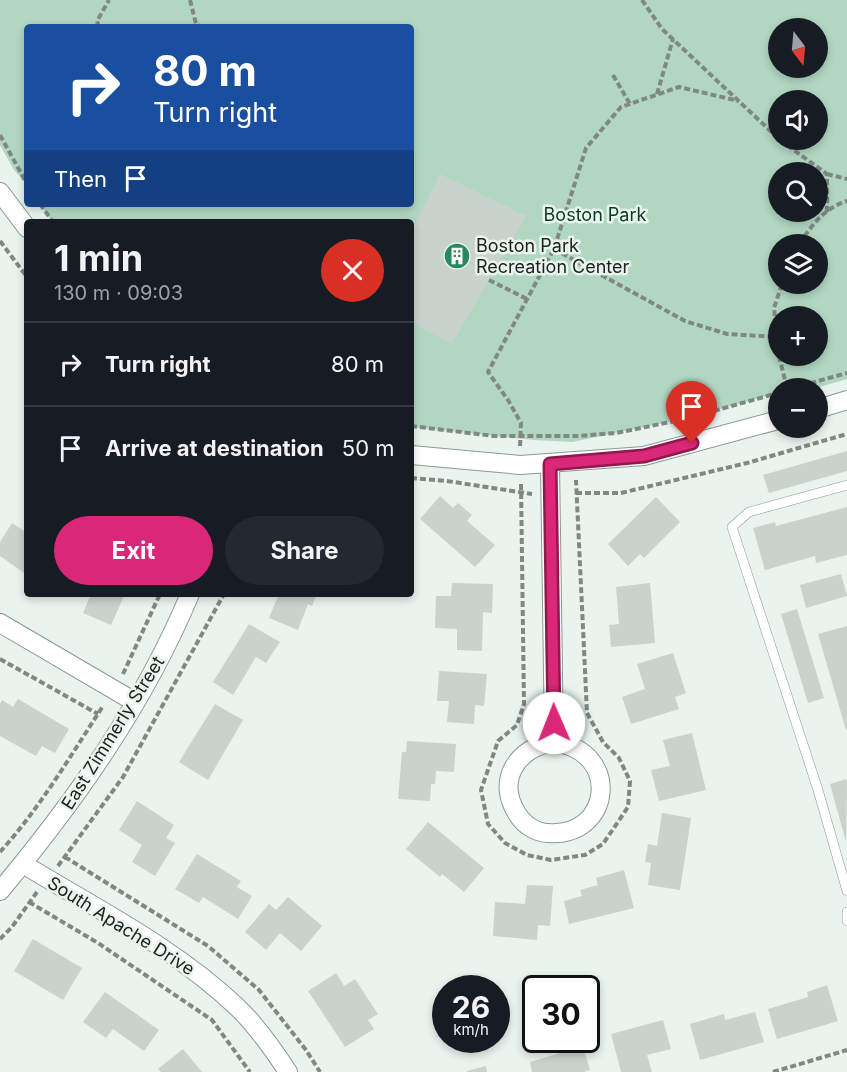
<!DOCTYPE html>
<meta charset="utf-8">
<style>
:root{--surface:#171b24;--page:#242831;--text:#f1f3f6;--muted:#9ea1a6;--line:#363941;--accent:#db2777}
body{margin:0;font-family:Inter,sans-serif;background:var(--page);color:var(--text);height:100vh;display:flex;flex-direction:column;font-size:22px;white-space:nowrap}
*{box-sizing:border-box;margin:0}
p{font-size:20px;color:var(--muted)}
.icon{flex:none;width:33px;height:33px;fill:none;stroke:currentColor;stroke-width:2;stroke-linecap:round;stroke-linejoin:round}
.map{position:relative;flex:1;overflow:hidden}
.drawer{position:absolute;left:24px;top:219px;width:390px;height:378px;display:flex;flex-direction:column;background:var(--surface);border-radius:6px;box-shadow:0 3px 9px #0003}
.drawer>*{flex:none}
.hud{position:absolute;left:24px;top:24px;width:390px;height:183px;border-radius:6px;box-shadow:0 3px 9px #0003;background:#1a4fa0;color:#fff;overflow:hidden}
.needle{width:39px;rotate:164deg}
.buttons{position:absolute;left:768px;top:18px;display:grid;gap:12px}
.buttons a{display:grid;place-items:center;width:60px;height:60px;border-radius:50%;background:var(--surface);box-shadow:0 3px 9px #0003;font-size:30px}
.speed{position:absolute;left:432px;top:975px;display:flex;gap:12px;font-size:30px;font-weight:700;text-align:center}
.speed>*{display:grid;place-content:center;width:78px;height:78px;border-radius:50%;background:var(--surface);box-shadow:0 3px 9px #0003;line-height:1}
.speed small{font-size:15px;font-weight:400}
.speed .limit{border:3px solid #111;border-radius:9px;background:#fff;color:#111}
.pin{position:absolute;display:grid;place-items:center;width:51px;height:51px;color:#fff;margin:-62px -26px;border-radius:50% 50% 50% 0;rotate:-45deg;box-shadow:0 0 6px #0007}
.pin .icon{rotate:45deg}
.me{position:absolute;width:66px;margin:-33px;rotate:359deg;stroke-linejoin:round;filter:drop-shadow(0 0 4px #0008)}
.turn{display:flex;align-items:center;gap:21px;height:126px;padding:0 30px;font-size:27px}
.turn .icon{width:78px;height:78px;stroke-width:2.5}
.turn b{display:block;font-size:42px;line-height:51px}
.then{display:flex;align-items:center;height:57px;padding:0 30px;background:#0003;gap:12px;font-size:22px}
.round{display:grid;place-items:center;flex:none;width:63px;height:63px;border-radius:32px;background:var(--page)}
.summary{display:flex;align-items:center;justify-content:space-between;height:102px;padding:0 30px}
h1{font-size:36px;font-weight:700;line-height:45px}
.action{display:flex;gap:12px;margin-top:auto;padding:12px 30px}
.action a{flex:1;height:69px;border-radius:36px;background:var(--accent);color:#fff;font-size:24px;font-weight:700;line-height:69px;text-align:center}
.action a+a{background:var(--page);color:var(--text)}
ul{padding:0;list-style:none}
li{display:flex;align-items:center;gap:18px;height:84px;padding:0 30px;border-top:2px solid var(--line)}
li div{flex:1}
li b{display:block;font-size:22px}
li em{font-style:normal}
.map>svg:first-child{display:block}
.green{fill:#b1d7c2;fill-rule:evenodd}
.building{fill:#c7d3cc}
.lines{fill:none;stroke-linecap:round;stroke-linejoin:round}
.lane-casing{stroke:#8d9892;stroke-width:10}
.street-casing{stroke:#8d9892;stroke-width:20}
.path{stroke:#7f8883;stroke-width:4;stroke-dasharray:6 3;stroke-linecap:butt}
.lane{stroke:#fff;stroke-width:9}
.street{stroke:#fff;stroke-width:18}
.route-casing{stroke:#8e194d;stroke-width:15}
.route{stroke:#db2777;stroke-width:10}
.labels{text-anchor:middle;stroke-width:5;stroke-linejoin:round;paint-order:stroke}
.park-label{font-size:18px;fill:#093a26;stroke:#e8f4ed}
.poi-label{font-size:18px;fill:#1c211e;stroke:#e8f4ed;text-anchor:start}
.street-label{font-size:18px;fill:#1c211e;stroke:#e8f4ed}
</style>
<div class="map">
<svg width="847" height="1072" viewBox="0 0 847 1072">
<rect width="100%" height="100%" fill="#e8f4ed"/>
<!-- green -->
<path class="green" d="M0,0H847V379L816,388H778V393L688,418L572,442L534,440L411,427V222H52L40,204H411V27H27V184L14,170L0,145ZM778,28H818V68H778ZM778,100H818V140H778ZM778,172H818V212H778ZM778,244H818V284H778ZM778,316H818V356H778Z"/>
<!-- building -->
<path class="building" d="M440,174L526,216L452,344L411,323V232Z
M847,451V471L769,493L763,475Z
M440,496L453,508L458,503L472,515L467,521L495,545L475,567L420,519Z
M656,497L680,522L644,558L640,554L628,566L608,544Z
M847,507V555L816,563L815,556L765,570L753,528L775,522L776,526Z
M12,523L27,533V575L0,556V542Z
M841,574L847,596L806,608L800,585Z
M452,583L493,584L492,613L483,612L482,651L457,650V629L435,628L436,596H451Z
M650,583L655,643L611,647L609,625L619,624L616,587Z
M91,594H125L111,625L83,613Z
M279,594H317L312,606L308,604L298,630L269,618Z
M797,609L824,698L808,703L781,614Z
M249,624L280,642L266,663L256,657L233,695L213,682Z
M847,626V730H846L818,634Z
M673,653L686,693L675,697L679,709L631,724L622,697L645,689L637,664Z
M439,671L487,674L484,706L475,705L474,724L447,722L449,701H437Z
M18,699L69,729L55,753L42,746L36,756L0,736V704L2,700L13,707Z
M215,704L243,720L208,780L179,762Z
M692,733L706,790L659,801L651,770L670,766L663,740Z
M407,741L456,744L454,772L436,771L435,784H431L430,801L398,799L402,752H406Z
M846,779L847,782L846,842L830,784Z
M137,801L174,825L166,838L175,843L155,876L132,862L142,845L119,830Z
M662,813L691,818L680,890L648,885L651,863L645,862L648,844L657,846Z
M428,822L484,868L464,892L442,874L440,877L406,849Z
M197,854L241,881L237,887L252,896L238,919L203,897L199,903L175,889Z
M624,870L634,908L569,924L564,901L582,896L580,890L598,885L596,878Z
M527,885L553,886L550,926L538,925L537,940L493,936L495,902L525,904Z
M288,897L322,926L301,951L280,933L266,950L245,932L269,904L276,910Z
M33,939L82,968L63,1000L14,971Z
M336,973L344,986L355,979L378,1014L368,1020L374,1029L345,1047L308,991Z
M827,985L838,1021L777,1039L768,1009L808,997L807,992Z
M105,992L159,1030L144,1051L113,1029L106,1038L83,1022Z
M755,1012L764,1042L700,1060L690,1024L724,1014L725,1020Z
M663,1020L671,1049L647,1055L652,1072H621L611,1034Z
M583,1046L590,1070L584,1072H532L530,1062Z
M183,1049L202,1072H161L158,1069Z
M486,1066L487,1072H467V1071Z"/>
<g class="lines">
<defs>
<path id="lane" d="M847,485L749,512L732,527L818,790L847,891
M847,912V921"/>
<path id="street" d="M0,192L27,228
M818,409L847,400
M411,455L520,465L644,456L778,420
M550,464L554,742C517,747 495,781 518,815C524,825 537,833 548,833C612,838 622,751 554,742
M0,623L135,702
M23,864C95,908 175,948 237,1007C257,1026 273,1049 288,1072
M0,891C76,800 144,704 190,594"/>
</defs>
<!-- lane casing -->
<use href="#lane" class="lane-casing"/>
<!-- street casing -->
<use href="#street" class="street-casing"/>
<!-- path -->
<path class="path" d="M190,0L196,24L202,27
M642,0L662,29L778,138
M99,27L97,21L109,0
M613,75L630,104
M657,94L673,39
M0,135L27,184
M780,140L827,174V212
M827,174L847,179
M40,204L53,222
M0,241L27,277
M800,244C810,226 826,207 847,201
M554,249L685,321L727,334L778,337
M489,280L527,299
M778,352L774,308L782,284
M779,356L787,388
M793,388L847,373
M411,426L494,436H577L616,433L685,419L778,393
M520,446L521,423L508,400L488,372L554,249L586,148L621,107L679,87L739,101
M411,478L447,481L532,494
M521,484L524,704L517,725L498,741L481,790L488,824L505,843L527,855L551,860L585,855L603,844L628,807L630,781L619,758L603,742L587,713L576,480
M576,493H621L747,463L847,434
M0,659L98,714
M123,674L160,594
M0,852C40,808 71,755 103,706
M65,857L208,946L259,990L306,1050L320,1072
M58,866L123,777L224,594
M29,902L98,943L212,1020L250,1072
M0,939L12,927L37,892
M773,1072L847,1050"/>
<!-- lane -->
<use href="#lane" class="lane"/>
<!-- street -->
<use href="#street" class="street"/>
</g>
<g class="lines">
<defs>
<path id="route" d="M554,723L550,464L644,456L692,443"/>
</defs>
<!-- route casing -->
<use href="#route" class="route-casing"/>
<!-- route -->
<use href="#route" class="route"/>
</g>
<!-- icons -->
<defs>
<symbol id="building-disc" viewBox="-11 -11 22 22"><circle r="9.5" fill="#298860" stroke="#e8f4ed"/><path d="M-4-6H4V6H1V3H-1V6H-4ZM-2.5-4.3h1.7v1.8h-1.7ZM.8-4.3h1.7v1.8H.8ZM-2.5-1h1.7V.8h-1.7ZM.8-1h1.7V.8H.8Z" fill="#fff"/></symbol>
</defs>
<g fill-rule="evenodd">
<use href="#building-disc" x="442" y="241" width="30" height="30"/>
</g>
<g class="labels">
<!-- park labels -->
<g class="park-label">
<text x="595" y="221">Boston Park</text>
</g>
<!-- poi labels -->
<g class="poi-label">
<text x="476" y="252">Boston Park<tspan x="476" dy="21">Recreation Center</tspan></text>
</g>
<!-- street labels -->
<g class="street-label">
<text transform="translate(113 733) rotate(-58)" y="6">East Zimmerly Street</text>
<text transform="translate(121 926) rotate(32)" y="6">South Apache Drive</text>
</g>
</g>
</svg>
<div class="buttons">
<a><svg class="needle" viewBox="-14 -14 28 28"><path d="M0-13l5 13h-10z" fill="#e53935"/><path d="M0 13l5-13h-10z" fill="#9ea1a6"/></svg></a>
<a><svg class="icon" aria-label="sound" viewBox="0 0 24 24"><path d="M4 9h4l5-4v14l-5-4H4zM17 9q2 3 0 6"/></svg></a>
<a><svg class="icon" aria-label="search" viewBox="0 0 24 24"><circle cx="10" cy="10" r="6"/><path d="M15 15l6 6"/></svg></a>
<a><svg class="icon" aria-label="layers" viewBox="0 0 24 24"><path d="M12 4l9 5-9 5-9-5zM3 14l9 5 9-5"/></svg></a>
<a>+</a>
<a>−</a>
</div>
<div class="speed"><div>26<small>km/h</small></div><div class="limit">30</div></div>
<div class="pin" style="left:692px;top:443px;background:#d93025"><svg class="icon" aria-label="arrive" viewBox="0 0 24 24"><path d="M6 21V4h12l-3 4 3 4H6"/></svg></div>
<svg class="me" style="left:554px;top:723px" viewBox="-20 -20 40 40"><circle r="19" fill="#fff"/><path d="M0-13L10 11 0 6-10 11z" fill="#db2777"/></svg>
<div class="hud">
<div class="turn"><svg class="icon" aria-label="right" viewBox="0 0 24 24"><path d="M7 20v-9h11M14 6l5 5-5 5"/></svg><div><b>80 m</b>Turn right</div></div>
<div class="then">Then<svg class="icon" aria-label="arrive" viewBox="0 0 24 24"><path d="M6 21V4h12l-3 4 3 4H6"/></svg></div>
</div>
<section class="drawer">
<div class="summary"><div><h1>1 min</h1><p>130 m · 09:03</p></div><a class="round" style="background:#d93025;color:#fff"><svg class="icon" aria-label="close" viewBox="0 0 24 24"><path d="M6 6l12 12M18 6L6 18"/></svg></a></div>
<ul>
<li><svg class="icon" aria-label="right" viewBox="0 0 24 24"><path d="M7 20v-9h11M14 6l5 5-5 5"/></svg><div><b>Turn right</b></div><em>80 m</em></li>
<li><svg class="icon" aria-label="arrive" viewBox="0 0 24 24"><path d="M6 21V4h12l-3 4 3 4H6"/></svg><div><b>Arrive at destination</b></div><em>50 m</em></li>
</ul>
<div class="action"><a>Exit</a><a>Share</a></div>
</section>
</div>
